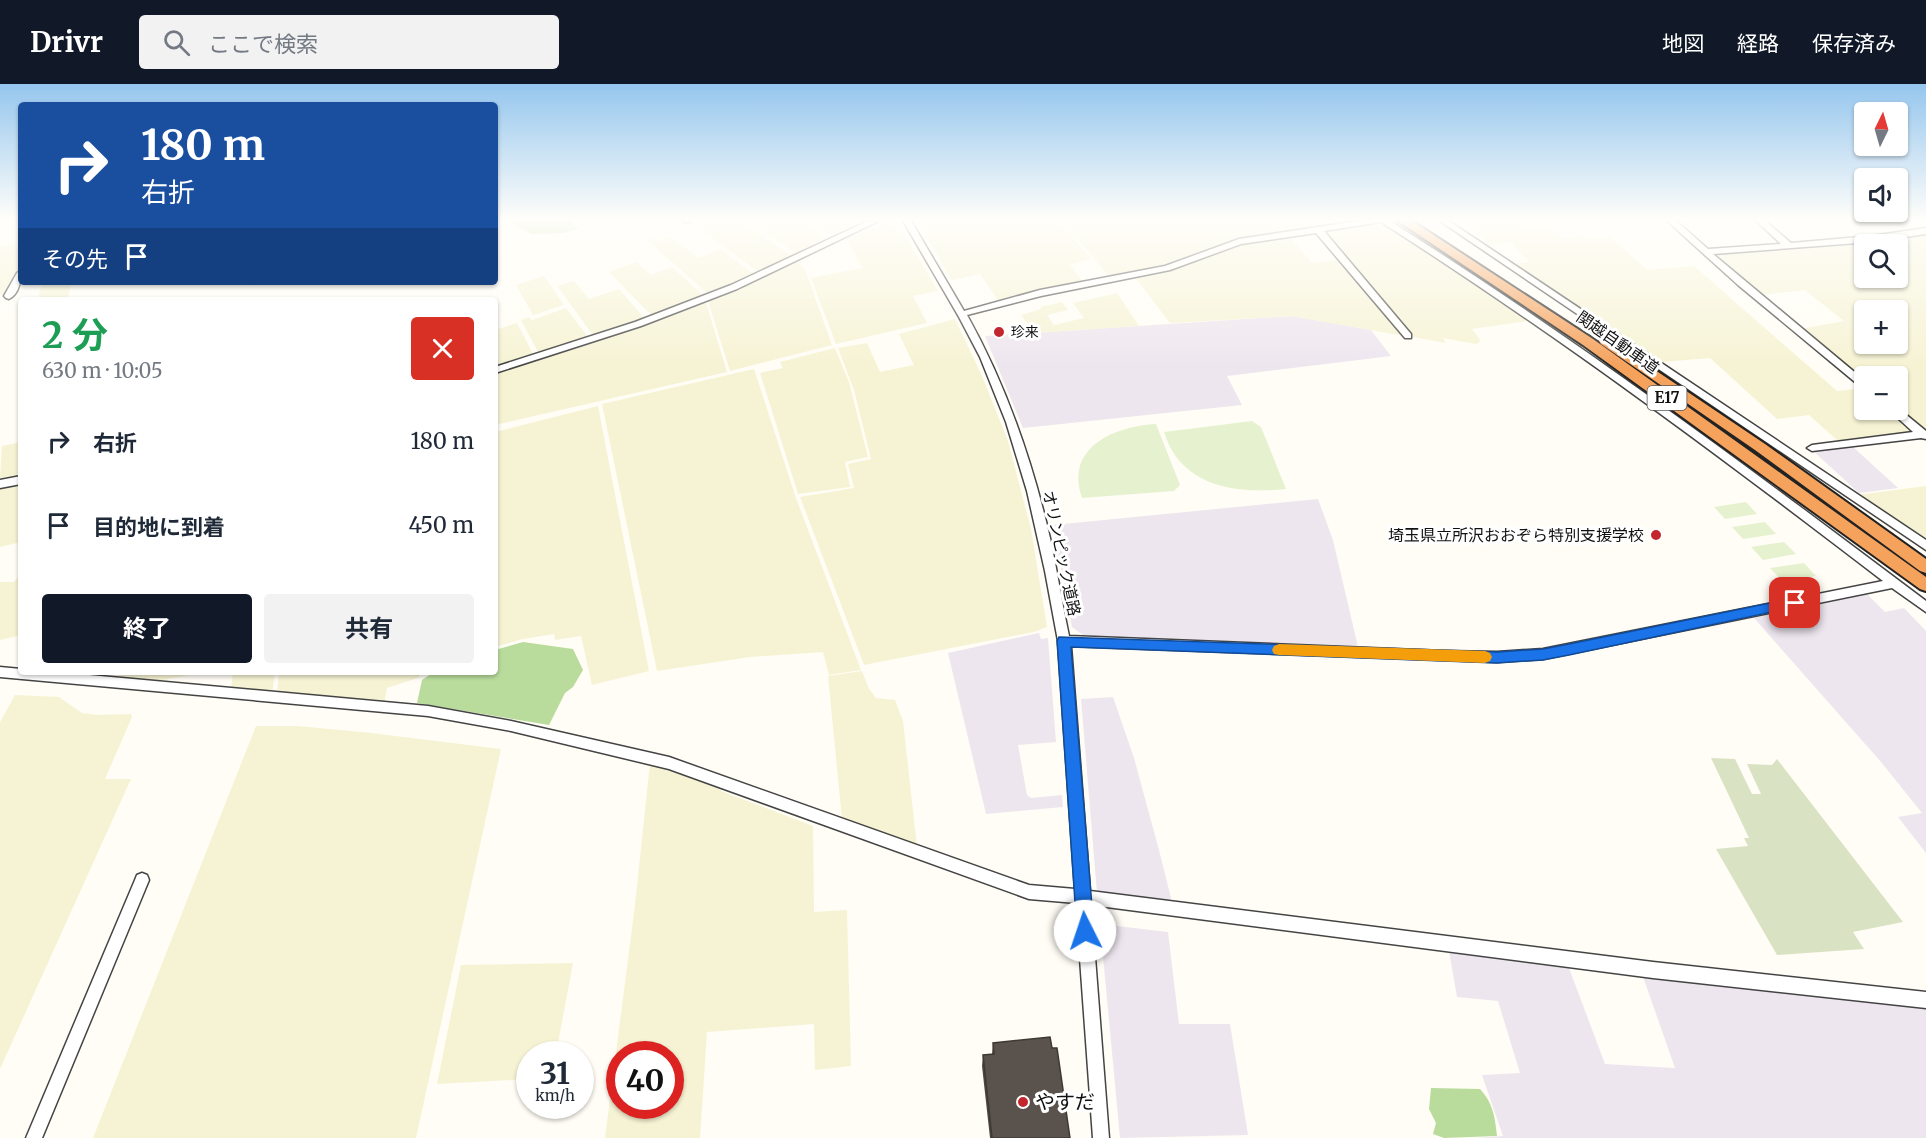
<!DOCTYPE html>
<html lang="ja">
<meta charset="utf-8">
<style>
:root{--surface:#fff;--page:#f2f2f3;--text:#1f2937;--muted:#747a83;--accent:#111827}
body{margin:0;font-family:Merriweather,"Noto Sans JP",serif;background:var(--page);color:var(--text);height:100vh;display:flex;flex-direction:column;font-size:22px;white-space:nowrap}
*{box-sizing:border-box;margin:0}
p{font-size:20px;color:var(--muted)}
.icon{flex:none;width:33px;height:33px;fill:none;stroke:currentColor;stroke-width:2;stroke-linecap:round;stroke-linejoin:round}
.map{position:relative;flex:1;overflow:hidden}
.drawer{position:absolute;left:18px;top:213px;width:480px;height:378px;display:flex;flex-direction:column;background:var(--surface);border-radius:6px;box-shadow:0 2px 4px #0004}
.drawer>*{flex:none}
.hud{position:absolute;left:18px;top:18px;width:480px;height:183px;border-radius:6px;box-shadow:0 2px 4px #0004;background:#1a4fa0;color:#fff;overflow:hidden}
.needle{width:39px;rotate:5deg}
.buttons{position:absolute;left:1854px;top:18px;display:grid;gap:12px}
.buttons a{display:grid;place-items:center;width:54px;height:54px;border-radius:6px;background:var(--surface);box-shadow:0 2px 4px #0004;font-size:30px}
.speed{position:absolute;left:516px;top:957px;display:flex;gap:12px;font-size:30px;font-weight:700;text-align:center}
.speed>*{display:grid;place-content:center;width:78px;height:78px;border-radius:50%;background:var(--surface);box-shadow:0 2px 4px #0004;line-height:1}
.speed small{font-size:15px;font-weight:400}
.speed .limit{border:9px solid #d22;background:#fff;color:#111}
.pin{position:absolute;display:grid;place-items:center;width:51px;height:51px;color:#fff;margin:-26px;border-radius:12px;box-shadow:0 3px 9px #0006}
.me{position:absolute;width:66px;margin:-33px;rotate:356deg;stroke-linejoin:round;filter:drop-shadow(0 0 4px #0008)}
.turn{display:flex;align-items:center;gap:21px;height:126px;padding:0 24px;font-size:27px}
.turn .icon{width:78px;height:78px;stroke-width:2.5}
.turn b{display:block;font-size:42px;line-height:51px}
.then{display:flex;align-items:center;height:57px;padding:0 24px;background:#0003;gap:12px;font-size:22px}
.round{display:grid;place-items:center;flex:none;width:63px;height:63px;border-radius:6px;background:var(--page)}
.head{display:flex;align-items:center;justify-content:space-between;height:102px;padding:0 24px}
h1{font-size:36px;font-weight:700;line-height:45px;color:#1e9e55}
.action{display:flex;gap:12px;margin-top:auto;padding:12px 24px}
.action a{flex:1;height:69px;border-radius:6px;background:var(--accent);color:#fff;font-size:24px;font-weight:700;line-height:69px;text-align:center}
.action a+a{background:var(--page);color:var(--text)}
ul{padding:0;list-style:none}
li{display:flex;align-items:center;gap:18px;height:84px;padding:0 24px}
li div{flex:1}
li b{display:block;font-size:22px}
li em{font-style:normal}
header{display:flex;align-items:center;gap:36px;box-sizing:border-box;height:84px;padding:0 30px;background:var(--accent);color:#fff}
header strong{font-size:28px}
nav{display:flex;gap:33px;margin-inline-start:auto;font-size:21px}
.search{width:420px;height:54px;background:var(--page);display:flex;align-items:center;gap:15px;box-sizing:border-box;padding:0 21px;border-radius:6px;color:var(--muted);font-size:22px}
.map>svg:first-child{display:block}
.industrial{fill:#eee6ef}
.farmland{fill:#f6f3d4;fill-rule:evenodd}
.forest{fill:#b9dc9c}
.cemetery{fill:#d9e3c4}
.pitch{fill:#e6f2cf}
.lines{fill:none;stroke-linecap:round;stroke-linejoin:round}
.minor-casing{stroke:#444;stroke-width:3}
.highway-casing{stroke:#222;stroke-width:4}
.minor{fill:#fff;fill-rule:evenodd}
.highway{fill:#f5a25d;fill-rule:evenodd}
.wall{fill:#4d4742}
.building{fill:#5a524d;stroke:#3f3936;stroke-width:1.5}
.route{fill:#1a73e8;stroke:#114b97;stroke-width:1.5}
.slow{fill:#f59e0b}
.poi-dot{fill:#c4262e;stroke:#fff;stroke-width:2}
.labels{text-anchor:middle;stroke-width:6;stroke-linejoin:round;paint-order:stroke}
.far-poi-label{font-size:14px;fill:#111;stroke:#fff;text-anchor:start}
.shield{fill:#fff;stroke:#585858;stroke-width:1.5}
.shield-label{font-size:15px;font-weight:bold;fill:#111}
.street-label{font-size:16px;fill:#111;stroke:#fff}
.poi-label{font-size:16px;fill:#111;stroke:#fff;text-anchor:end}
.near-poi-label{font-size:20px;fill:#111;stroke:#fff;text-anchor:start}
</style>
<header>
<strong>Drivr</strong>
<div class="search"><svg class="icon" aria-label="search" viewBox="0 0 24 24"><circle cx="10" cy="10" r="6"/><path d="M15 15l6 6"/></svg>ここで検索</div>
<nav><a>地図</a><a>経路</a><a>保存済み</a></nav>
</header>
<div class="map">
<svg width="1926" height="1054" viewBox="0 0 1926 1054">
<rect width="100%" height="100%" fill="#fffdf5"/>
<!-- industrial -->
<path class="industrial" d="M1292,232L1371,246L1391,272L1227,292L1242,321L1023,344L985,252Z
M1852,362L1898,404L1859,409L1813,367Z
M1318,415L1333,456L1358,563L1084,552L1072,543L1053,441Z
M1867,510L1885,528L1904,524L1926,547V769L1898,733L1922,729L1881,678L1754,534Z
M1039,549L1041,555L1048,554L1056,658L1018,661L1027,711L1031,714L1062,711L1063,723L986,730L948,569Z
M1113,613L1134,674L1159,766L1171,814L1168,818L1097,809L1081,615Z
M1100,840L1168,848L1179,940H1230L1248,1051L1120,1054Z
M1449,867L1566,876L1605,980L1675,984L1642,890L1926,922V1054H1475L1503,1052L1482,991L1520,989L1498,917L1457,913Z"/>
<!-- farmland -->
<path class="farmland" d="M693,135H737L791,171L758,188L689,137Z
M768,135H805L825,154L796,169L753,140Z
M811,135H865L829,152Z
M916,135H1057L1091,175L1070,180L1083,199L999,218L980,190L952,196Z
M1060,135H1307L1315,144L1241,155L1174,181L1110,193Z
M1466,135H1515L1525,145L1551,142L1563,154L1585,152L1589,155L1611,153L1647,186L1694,182L1837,307L1864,304V326H1889L1913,345L1912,348L1842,357L1837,356L1809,331L1777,335L1710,274L1661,278L1513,180L1530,178L1510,158L1488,161Z
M886,138L900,143L938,207L913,212L927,239L836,260L811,194L862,184L847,155Z
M1381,138L1452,182L1528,234L1527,237L1472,245L1481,257L1476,260L1443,254L1446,259L1413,253L1322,147Z
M1926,149V347L1898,324V292H1864V297L1801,245L1844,237L1805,206L1760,211L1712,169ZM1864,160H1898V194H1864ZM1864,226H1898V260H1864Z
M670,152L698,174L720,165L754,190L707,209L647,156L653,154L657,157Z
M1289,152L1312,179L1340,175L1404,252L1292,232L1170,239L1135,193L1172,186L1242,160Z
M12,160L21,163V183L7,210L0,211V161Z
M799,177L806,188L832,261L730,287L708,217Z
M636,178L651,191L672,183L703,211L651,231L609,188Z
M544,192L564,221L533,231L516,201Z
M574,197L589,215L619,205L644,234L593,251L557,202Z
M42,198H71L68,216H38Z
M1117,209L1139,242L1035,249L1021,231L1041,225L1040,223L1062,218L1068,226L1047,231L1054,241L1084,234L1073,219Z
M703,218L706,219L727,288L495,341V289L597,258Z
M566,224L588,253L538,268L521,236L529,233L532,236Z
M955,235L982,292L1008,357L1031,445L1047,543L1034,548L864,581L800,413L854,404L848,380L871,375L854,306L838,264L867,259L880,288L914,281L899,250Z
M517,239L533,270L495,281V246Z
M835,264L849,298L868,373L845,378L850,403L798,410L760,289L783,284L780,278Z
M754,285L796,414L861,586L829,591L823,568L750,573L657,587L602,320Z
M598,322L649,587L592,601L581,552L555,556L554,550L523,555L495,563V348Z
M21,358V391L0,394L2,362Z
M21,400V458L0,463V403Z
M1926,402V460L1857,411Z
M21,489V551L0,556V498H14Z
M862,587L869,605L876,614L895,616L903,637L917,763L842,735L828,592Z
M119,588H203L153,598L119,592Z
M233,588H275L272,611L231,605Z
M279,588H422L418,594L387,604L384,620L326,616V612L293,610L277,612Z
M15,611L59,613L82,629L97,631L131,630L132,633L105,695H131L0,985V638Z
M256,642H298L371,649L501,665L416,1054H93Z
M650,679L720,703L721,707L813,742L814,828L847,826L851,982L815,986L814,940L707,948L700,1054H605L635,821ZM620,970H670V1022H620Z
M573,879L556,970H530L529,995L437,1000L461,881Z"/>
<!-- forest -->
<path class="forest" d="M507,135H575L571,138L578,145L564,149L531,150Z
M523,558L573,565L583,586L573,603L565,609L549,641L417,619L422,596L434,588H495V566Z
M1431,1004L1480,1005C1493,1019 1495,1033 1497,1052L1444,1054L1433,1050L1436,1039L1429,1025Z"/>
<!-- cemetery -->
<path class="cemetery" d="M1711,674L1735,675L1752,710H1761L1747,680L1772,681L1777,675L1903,838L1853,848L1864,865L1777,871L1716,765L1748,762L1744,754H1749Z"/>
<!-- pitch -->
<path class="pitch" d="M1252,337L1261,343L1286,405C1235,410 1181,403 1164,348Z
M1156,340L1180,401L1174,407L1082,414C1064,363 1115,342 1156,340Z
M1746,418L1757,430L1725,435L1714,423Z
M1765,438L1776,450L1743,455L1732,443Z
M1784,458L1796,470L1763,476L1751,463Z
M1804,479L1816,492L1782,497L1770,484Z"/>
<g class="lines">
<defs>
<path id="minor" d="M683,135H693L689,138H683Z
M872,135H883L737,205L641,242L495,289V283L635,238L731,201Z
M902,135H910L964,227L1040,206L1165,182L1239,155L1371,135H1391L1390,137C1575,254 1751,385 1926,517V528L1892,504L1543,575L1497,578L1071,562L1090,807L1653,878L1926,908V924L1653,894L1091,821L1109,1054H1093L1076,819L1029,815L669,685L511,647L428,632L0,593V583L21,585V588H56L428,622L511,637L669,673L1029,801L1075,805L1058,557L1045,487L1027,407L1006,338L980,273L959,233ZM1381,138C1555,249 1720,372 1883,497L1543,565L1497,568L1444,567L1069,552C1062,520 1057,486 1050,454C1032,376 1006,301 967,231L1041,212L1170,186L1241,160L1316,149L1405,254H1411V250L1324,147Z
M1437,135H1446L1926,456V466Z
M1665,135H1674L1708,165L1781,160L1754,135H1763L1791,159L1871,152L1926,144V150L1871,158L1713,170L1864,296V304L1861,303L1738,201Z
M21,186C21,197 19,210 9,215L6,214L4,212L17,189Z
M1898,324L1926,347V355L1921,354L1812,367L1807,364L1812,361L1913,348L1889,326H1898Z
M21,392V400L0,404V396Z
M142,789L147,791L149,796L42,1054H26L135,796L137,791Z"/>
<path id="highway" d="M1395,135H1409L1593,255L1926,493V507L1920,505L1583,261Z
M1606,253L1765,360L1926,475V489L1920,487L1755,366L1601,260L1599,257Z"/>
</defs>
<!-- minor casing -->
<use href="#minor" class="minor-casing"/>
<!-- highway casing -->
<use href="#highway" class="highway-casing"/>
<!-- minor -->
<use href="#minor" class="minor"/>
<!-- highway -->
<use href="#highway" class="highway"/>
</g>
<!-- wall -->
<path class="wall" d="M993,959L1052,964L1070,1054H990L982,982L983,971L992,970Z"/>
<!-- building -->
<path class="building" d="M1050,953L1052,964H1057L1070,1054H992L983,971L994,970L993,959Z"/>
<!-- sky -->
<linearGradient id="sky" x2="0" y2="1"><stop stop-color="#95c6ee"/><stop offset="0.48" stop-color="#fffefa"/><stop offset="1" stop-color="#fffefa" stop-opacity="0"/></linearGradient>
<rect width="1926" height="282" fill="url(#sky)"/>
<!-- route -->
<path class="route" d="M1795,514L1800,515L1802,519L1800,522L1569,571L1543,576L1497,579L1071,563L1094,847L1091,853L1085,855L1079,853L1077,847L1057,557L1059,553L1497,568L1543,565L1569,560Z"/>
<!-- slow -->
<path class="slow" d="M1279,560L1485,567L1490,569L1492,573L1490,577L1485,579L1279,571L1274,570L1272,566L1274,562Z"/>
<!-- markers -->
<g class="poi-dot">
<circle cx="999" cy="248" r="6"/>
<circle cx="1656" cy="451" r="6"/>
<circle cx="1023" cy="1018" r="6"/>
</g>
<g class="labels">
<!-- far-poi labels -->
<g class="far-poi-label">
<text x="1011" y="253">珍来</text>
</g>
<!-- shield labels -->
<rect class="shield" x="1647.5" y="302" width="39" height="24" rx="4.5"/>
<g class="shield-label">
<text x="1667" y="319">E17</text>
</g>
<!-- street labels -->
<g class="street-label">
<text transform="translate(1618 258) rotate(35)" y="6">関越自動車道</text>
<text transform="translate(1062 469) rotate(78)" y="6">オリンピック道路</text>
</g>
<!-- poi labels -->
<g class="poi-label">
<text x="1644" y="457">埼玉県立所沢おおぞら特別支援学校</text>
</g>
<!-- near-poi labels -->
<g class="near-poi-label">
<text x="1035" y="1025">やすだ</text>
</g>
</g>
</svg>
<div class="buttons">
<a><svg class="needle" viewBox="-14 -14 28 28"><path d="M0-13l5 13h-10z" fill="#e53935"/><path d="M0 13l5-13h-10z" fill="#747a83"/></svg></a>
<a><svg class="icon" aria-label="sound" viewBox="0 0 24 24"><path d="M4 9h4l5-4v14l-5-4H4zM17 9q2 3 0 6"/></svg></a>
<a><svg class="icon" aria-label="search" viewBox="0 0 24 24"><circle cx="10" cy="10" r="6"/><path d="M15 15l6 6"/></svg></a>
<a>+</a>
<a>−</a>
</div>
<div class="speed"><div>31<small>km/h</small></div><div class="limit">40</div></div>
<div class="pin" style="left:1795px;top:519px;background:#d93025"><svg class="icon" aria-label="arrive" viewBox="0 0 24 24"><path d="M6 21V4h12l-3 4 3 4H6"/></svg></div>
<svg class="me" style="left:1085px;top:847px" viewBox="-20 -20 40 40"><circle r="19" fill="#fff"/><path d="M0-13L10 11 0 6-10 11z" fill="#1a73e8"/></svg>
<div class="hud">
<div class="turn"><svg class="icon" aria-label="right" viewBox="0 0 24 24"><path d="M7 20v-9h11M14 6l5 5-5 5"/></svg><div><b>180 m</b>右折</div></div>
<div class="then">その先<svg class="icon" aria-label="arrive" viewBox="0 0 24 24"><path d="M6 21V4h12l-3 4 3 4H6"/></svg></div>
</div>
<section class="drawer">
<div class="head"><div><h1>2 分</h1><p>630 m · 10:05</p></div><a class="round" style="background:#d93025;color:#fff"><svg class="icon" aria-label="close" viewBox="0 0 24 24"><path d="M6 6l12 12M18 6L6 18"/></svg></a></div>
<ul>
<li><svg class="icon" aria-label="right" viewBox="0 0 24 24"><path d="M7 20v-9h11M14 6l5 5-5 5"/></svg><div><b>右折</b></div><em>180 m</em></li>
<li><svg class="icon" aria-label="arrive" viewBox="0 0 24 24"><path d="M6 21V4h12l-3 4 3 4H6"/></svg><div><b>目的地に到着</b></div><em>450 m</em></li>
</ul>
<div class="action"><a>終了</a><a>共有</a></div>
</section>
</div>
